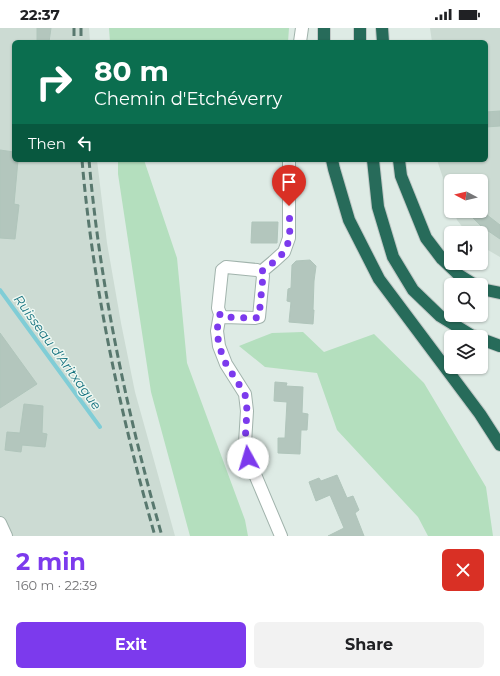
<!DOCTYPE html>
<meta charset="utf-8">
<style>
:root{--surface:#fff;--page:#f2f2f2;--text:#202124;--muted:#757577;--accent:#7c3aed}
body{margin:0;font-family:Montserrat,sans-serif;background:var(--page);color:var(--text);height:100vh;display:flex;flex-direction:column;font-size:15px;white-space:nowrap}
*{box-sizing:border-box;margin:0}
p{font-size:13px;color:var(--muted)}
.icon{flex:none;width:22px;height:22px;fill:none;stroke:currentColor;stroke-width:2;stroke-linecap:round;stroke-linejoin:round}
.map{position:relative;height:508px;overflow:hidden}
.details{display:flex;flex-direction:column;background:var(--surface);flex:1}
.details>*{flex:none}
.guide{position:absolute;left:12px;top:12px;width:476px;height:122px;border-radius:6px;box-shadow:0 1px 3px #0004;background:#0b6e4f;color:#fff;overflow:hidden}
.needle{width:26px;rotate:277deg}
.fabs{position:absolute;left:444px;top:146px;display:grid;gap:8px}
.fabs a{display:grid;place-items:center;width:44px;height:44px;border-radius:6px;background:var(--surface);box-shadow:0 1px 3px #0004;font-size:20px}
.pin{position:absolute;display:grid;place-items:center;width:34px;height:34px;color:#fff;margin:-41px -17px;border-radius:50% 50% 50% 0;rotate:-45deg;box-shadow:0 0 4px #0007}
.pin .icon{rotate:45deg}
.me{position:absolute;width:44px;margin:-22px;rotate:354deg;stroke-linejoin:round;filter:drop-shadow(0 0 3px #0008)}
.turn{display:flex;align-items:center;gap:14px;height:84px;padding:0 16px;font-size:18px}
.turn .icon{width:52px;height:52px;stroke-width:2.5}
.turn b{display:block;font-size:28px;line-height:34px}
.then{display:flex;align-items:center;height:38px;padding:0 16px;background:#0003;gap:8px;font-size:15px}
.round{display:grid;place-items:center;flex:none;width:42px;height:42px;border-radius:6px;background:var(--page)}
.overview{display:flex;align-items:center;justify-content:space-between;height:68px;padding:0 16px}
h1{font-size:24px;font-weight:700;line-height:30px;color:var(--accent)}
.cta{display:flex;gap:8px;margin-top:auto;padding:8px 16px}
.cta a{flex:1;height:46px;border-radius:6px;background:var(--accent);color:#fff;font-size:16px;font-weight:700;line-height:46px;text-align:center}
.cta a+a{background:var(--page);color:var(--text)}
.status{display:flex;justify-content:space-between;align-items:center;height:28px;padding:0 20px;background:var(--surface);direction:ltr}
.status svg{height:11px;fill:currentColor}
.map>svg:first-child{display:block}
.built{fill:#ccdbd3}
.green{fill:#b4dfbe}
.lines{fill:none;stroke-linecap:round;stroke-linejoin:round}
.stream{stroke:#80cdd6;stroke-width:4}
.building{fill:#b3c6bd;stroke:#b0c5bb}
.minor-casing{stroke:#a1b3ac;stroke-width:14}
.motorway-casing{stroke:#c0c8c6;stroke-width:14}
.minor{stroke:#fff;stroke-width:12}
.motorway{stroke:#276b5a;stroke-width:12}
.rail{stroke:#58786e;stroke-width:3;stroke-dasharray:8 4;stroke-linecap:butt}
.route{stroke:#7c3aed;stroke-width:7;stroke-dasharray:0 12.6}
.labels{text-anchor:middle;stroke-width:3;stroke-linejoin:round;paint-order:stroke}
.water-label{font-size:13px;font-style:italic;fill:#13707d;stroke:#eef8f2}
</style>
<div class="status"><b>22:37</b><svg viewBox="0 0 49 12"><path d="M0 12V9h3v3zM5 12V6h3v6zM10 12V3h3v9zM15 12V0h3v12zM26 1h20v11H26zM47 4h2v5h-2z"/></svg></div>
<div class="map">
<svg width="500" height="508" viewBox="0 0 500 508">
<rect width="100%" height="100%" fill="#deebe5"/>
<!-- built -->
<path class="built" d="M0,0H89L90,14H14V132H97L107,215L121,295L135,364L175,508H0Z
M430,0H500V229L481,218V205H467L457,192L454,183H481V153H451V174L437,132H486V14H432Z"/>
<!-- green -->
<path class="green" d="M109,0H289L288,14H110Z
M118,132H144L177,230L187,335L245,492L248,508H190L151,364L118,146Z
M303,304L324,324L374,306L424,355L486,459L493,508H428L418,489L337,402L317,345L265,339L239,318L272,305Z"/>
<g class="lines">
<!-- stream -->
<path class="stream" d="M0,262L100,399"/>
</g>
<!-- building -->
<path class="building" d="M37,0H51L49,14H37Z
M500,83V98L486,99V84Z
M0,122L14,124V132H18L14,176L19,177L15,211L0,210Z
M466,183H482L500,197V211L481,198Z
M252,194H278L277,215H251Z
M310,232L316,238L314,253L313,282H314L313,296L289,294L291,274L287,273L288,261L291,260L292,237L296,233Z
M0,305L37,356L0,380Z
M275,354L287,355L286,358L303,359L302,385L308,386L307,402H301L300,426L278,425V410H285L287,374L274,373Z
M24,376L43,378L42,405L47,406L45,419L22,417L21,424L5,422L7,404L20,405Z
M337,447L347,470L353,468L359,482L355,485L364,508H328L344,500L330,467L316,473L309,454L319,450L321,453Z"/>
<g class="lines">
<defs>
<path id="minor" d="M300,14L302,0
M226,239L257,242L261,244L263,248L259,289L255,290L224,289L220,286L218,280L222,242Z
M261,244L273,234L284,224L289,210V132
M220,286L217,303L219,318L226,336L245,366L247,383L245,415L248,430L281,508
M0,495L6,508"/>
<path id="motorway" d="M360,0V14
M382,0L383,14
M324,14V0
M332,132L334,141L349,192L379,251L480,386L500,417
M373,132L378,179L393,229L413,262L440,288L471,307L476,309
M399,132L401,148L426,210L442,231L459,247L475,257
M481,261L500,265
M481,311L500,318"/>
</defs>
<!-- minor casing -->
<use href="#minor" class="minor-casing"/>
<!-- motorway casing -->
<use href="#motorway" class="motorway-casing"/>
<!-- minor -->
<use href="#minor" class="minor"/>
<!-- motorway -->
<use href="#motorway" class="motorway"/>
<!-- rail -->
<path class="rail" d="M74,0V14
M81,0V14
M82,132C93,259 120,385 155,508
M89,132C100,259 127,385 162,508"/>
</g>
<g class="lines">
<!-- route -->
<path class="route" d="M248,430L245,415L247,382L245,366L226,336L219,318L217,302L220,286L224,289L255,290L259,289L263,248L261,244C269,238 277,232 283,225C293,212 289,193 289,178"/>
</g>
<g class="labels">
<!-- water labels -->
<g class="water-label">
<text transform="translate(58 324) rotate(54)" y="5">Ruisseau d'Aritxague</text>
</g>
</g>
</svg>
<div class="fabs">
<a><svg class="needle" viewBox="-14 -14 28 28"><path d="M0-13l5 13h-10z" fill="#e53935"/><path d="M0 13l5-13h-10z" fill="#757577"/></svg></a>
<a><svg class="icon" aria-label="sound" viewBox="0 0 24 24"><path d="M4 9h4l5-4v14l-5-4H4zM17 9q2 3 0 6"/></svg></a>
<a><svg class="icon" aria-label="search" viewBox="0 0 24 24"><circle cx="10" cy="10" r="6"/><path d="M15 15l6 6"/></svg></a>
<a><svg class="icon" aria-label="layers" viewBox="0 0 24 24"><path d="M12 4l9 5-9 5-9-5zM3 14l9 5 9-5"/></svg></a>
</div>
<div class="pin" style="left:289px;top:178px;background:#d93025"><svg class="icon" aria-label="arrive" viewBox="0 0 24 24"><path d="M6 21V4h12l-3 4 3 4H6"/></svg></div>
<svg class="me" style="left:248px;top:430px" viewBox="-20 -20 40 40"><circle r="19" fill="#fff"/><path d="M0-13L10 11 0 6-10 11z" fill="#7c3aed"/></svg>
<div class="guide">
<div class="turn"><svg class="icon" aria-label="right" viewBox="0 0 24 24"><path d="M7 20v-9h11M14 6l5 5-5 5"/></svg><div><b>80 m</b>Chemin d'Etchéverry</div></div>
<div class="then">Then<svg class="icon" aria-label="left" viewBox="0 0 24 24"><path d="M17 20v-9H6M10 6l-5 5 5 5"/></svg></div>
</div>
</div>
<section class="details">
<div class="overview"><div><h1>2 min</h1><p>160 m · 22:39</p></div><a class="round" style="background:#d93025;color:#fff"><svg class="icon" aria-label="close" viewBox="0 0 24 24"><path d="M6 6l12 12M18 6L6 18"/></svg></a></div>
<div class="cta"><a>Exit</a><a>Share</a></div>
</section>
